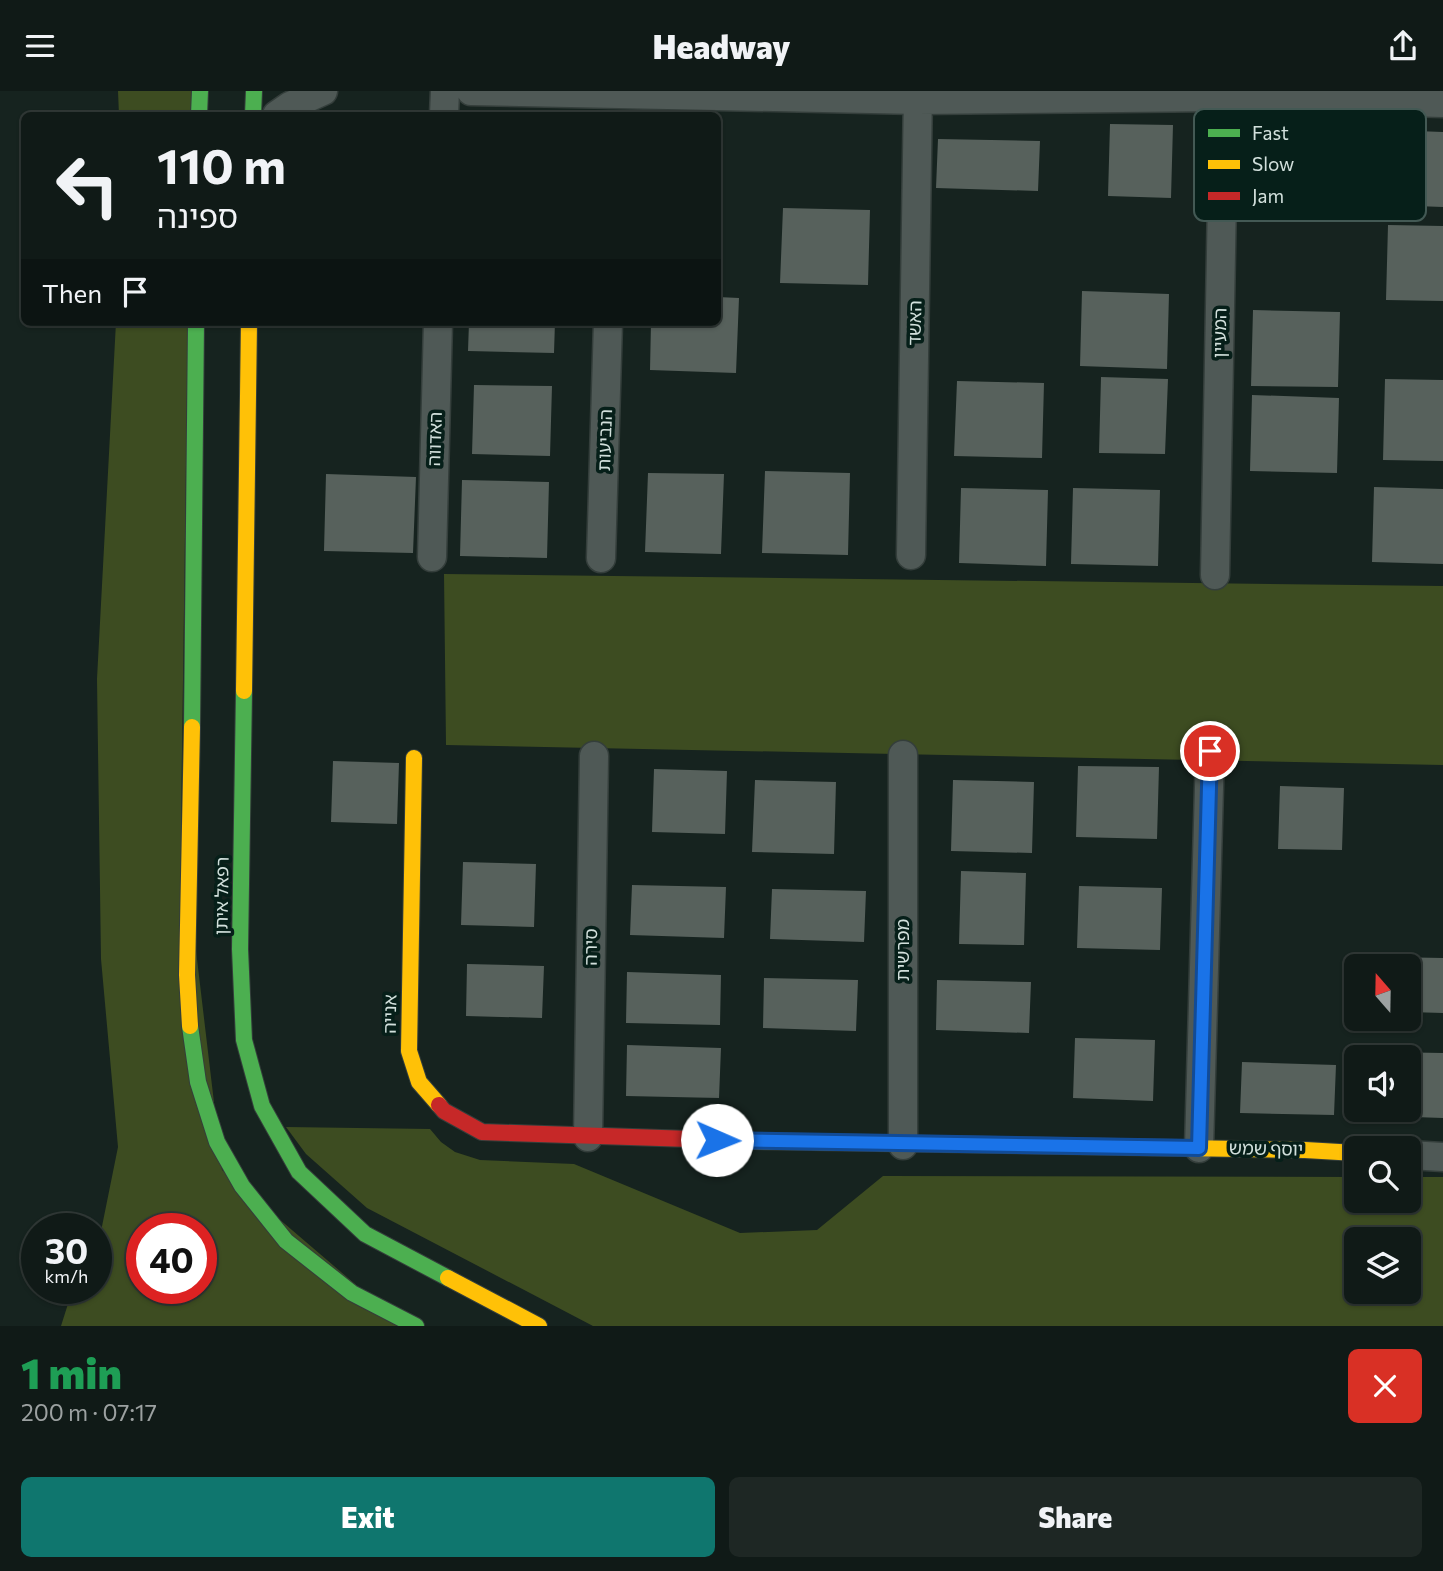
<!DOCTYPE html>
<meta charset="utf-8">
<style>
:root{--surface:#101a17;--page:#1e2724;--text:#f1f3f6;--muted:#9ca1a1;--line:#303836;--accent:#0f766e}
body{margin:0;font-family:Commissioner,"Noto Sans Hebrew",sans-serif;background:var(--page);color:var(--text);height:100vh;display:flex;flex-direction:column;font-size:26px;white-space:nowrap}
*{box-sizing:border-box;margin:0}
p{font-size:23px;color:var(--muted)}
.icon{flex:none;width:38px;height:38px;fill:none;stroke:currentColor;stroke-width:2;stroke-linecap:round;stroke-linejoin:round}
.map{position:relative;height:1235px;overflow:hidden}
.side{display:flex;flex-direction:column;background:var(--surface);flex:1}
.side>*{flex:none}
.banner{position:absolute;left:21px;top:21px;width:700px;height:214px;border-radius:10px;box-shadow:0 2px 5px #0004,0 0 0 2px var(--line);background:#101a17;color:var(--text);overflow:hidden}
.needle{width:46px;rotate:340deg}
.tools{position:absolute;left:1344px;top:863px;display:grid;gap:14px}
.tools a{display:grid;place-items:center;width:77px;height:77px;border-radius:10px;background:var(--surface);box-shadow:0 2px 5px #0004,0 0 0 2px var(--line);font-size:35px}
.speed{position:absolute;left:21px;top:1122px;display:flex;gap:14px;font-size:35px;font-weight:700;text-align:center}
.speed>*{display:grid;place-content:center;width:91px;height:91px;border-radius:50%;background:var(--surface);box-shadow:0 2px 5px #0004,0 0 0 2px var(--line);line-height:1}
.speed small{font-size:18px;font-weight:400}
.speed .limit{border:10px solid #d22;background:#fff;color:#111}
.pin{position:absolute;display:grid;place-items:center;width:60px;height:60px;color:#fff;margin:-30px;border:4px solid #fff;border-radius:50%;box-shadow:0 2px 7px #0007}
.me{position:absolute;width:77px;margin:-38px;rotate:91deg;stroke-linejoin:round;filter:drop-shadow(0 0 5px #0008)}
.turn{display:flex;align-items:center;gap:24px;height:147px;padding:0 21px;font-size:32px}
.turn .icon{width:91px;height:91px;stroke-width:2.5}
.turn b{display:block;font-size:49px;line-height:60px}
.then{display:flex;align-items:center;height:66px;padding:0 21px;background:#0003;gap:14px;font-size:26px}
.round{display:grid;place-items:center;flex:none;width:74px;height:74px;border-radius:10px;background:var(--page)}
.summary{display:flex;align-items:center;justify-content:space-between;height:119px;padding:0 21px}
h1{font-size:42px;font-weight:800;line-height:52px;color:#1e9e55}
.button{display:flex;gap:14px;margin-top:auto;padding:14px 21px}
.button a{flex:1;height:80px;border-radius:10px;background:var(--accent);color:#fff;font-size:28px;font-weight:800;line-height:80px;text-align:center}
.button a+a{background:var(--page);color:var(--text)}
header{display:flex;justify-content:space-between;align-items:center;height:91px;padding:0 21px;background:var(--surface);font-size:32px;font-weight:800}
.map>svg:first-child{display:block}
.green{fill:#3d4c21;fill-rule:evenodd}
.building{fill:#57615c}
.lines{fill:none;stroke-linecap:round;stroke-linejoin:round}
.street-casing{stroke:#343e3b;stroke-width:31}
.fast-casing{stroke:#343e3b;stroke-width:18}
.slow-casing{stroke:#343e3b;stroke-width:18}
.jam-casing{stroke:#343e3b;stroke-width:18}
.street{stroke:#4f5956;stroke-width:28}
.fast{stroke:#4caf50;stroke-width:16}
.slow{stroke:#ffc107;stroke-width:16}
.jam{stroke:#c62828;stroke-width:16}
.route-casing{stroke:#114b97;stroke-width:18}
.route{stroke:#1a73e8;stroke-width:12}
.labels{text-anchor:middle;stroke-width:7;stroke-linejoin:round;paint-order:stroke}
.street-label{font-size:18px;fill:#d2e0dc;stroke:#061f19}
.key{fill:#061f19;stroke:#435954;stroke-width:2}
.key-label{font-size:19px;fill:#d2e0dc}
</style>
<header><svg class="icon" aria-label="menu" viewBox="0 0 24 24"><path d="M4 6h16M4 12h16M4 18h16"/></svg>Headway<svg class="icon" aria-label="share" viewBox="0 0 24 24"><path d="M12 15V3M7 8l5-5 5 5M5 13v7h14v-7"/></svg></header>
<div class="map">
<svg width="1443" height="1235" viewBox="0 0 1443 1235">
<rect width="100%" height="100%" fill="#16231f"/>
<!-- green -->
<path class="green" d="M118,0H192L191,24H119Z
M116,231H188L181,733L222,1079L404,1235H61L73,1197H96V1165L118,1056L101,868L97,588ZM142,1138H201V1197H142Z
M444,483L1443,495V674L446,654Z
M286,1036L430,1038L441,1051L455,1061L480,1069L574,1073L740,1142L817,1139L883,1085L1356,1086V1110H1409V1086H1443V1235H593L367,1117L306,1063ZM1356,1148H1409V1200H1356Z"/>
<!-- building -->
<path class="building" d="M1110,33L1173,34L1171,107L1108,105Z
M1390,39L1443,41V116L1388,114Z
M938,48L1040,50L1038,100L936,97Z
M783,117L870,119L868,194L780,192Z
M1388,134L1443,135V210L1386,209Z
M1082,200L1169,203L1167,278L1080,275Z
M718,206L739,207L736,282L650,279L651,231H718Z
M1253,219L1340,221L1338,296L1251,295Z
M469,231H555L554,262L468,260Z
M1101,286L1168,288L1165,363L1099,362Z
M1385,288L1443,289V370L1383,369Z
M957,290L1044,292L1042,367L954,365Z
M474,294L552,295L550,365L472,363Z
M1252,304L1339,307L1337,382L1250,380Z
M765,380L850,382L848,464L762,462Z
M648,382L724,383L721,463L645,461Z
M326,383L416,386L413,462L324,460Z
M462,389L549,391L547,467L460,465Z
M1374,396L1443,398V473L1372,471Z
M961,397L1048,399L1046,475L959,472Z
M1073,397L1160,399L1158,475L1071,473Z
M333,670L399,672L397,733L331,731Z
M1078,675L1159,676L1157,748L1076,746Z
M654,678L727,680L725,743L652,741Z
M755,689L836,691L834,763L752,761Z
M953,689L1034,691L1032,762L951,760Z
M1280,695L1344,697L1342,759L1278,758Z
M463,771L536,773L534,836L461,834Z
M961,780L1026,782L1024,854L959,853Z
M632,794L726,796L724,847L630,844Z
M1079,795L1162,797L1160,859L1077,857Z
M772,798L866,800L864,851L770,848Z
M1390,866L1443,867V922L1409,921V875H1390Z
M467,873L544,875L542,927L466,925Z
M627,881L721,884L720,934L626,932Z
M764,887L858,889L856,940L763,937Z
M937,889L1031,891L1029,942L936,939Z
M1075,947L1155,949L1153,1010L1073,1007Z
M627,954L721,957L719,1007L626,1005Z
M1386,961L1443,962V1027L1384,1025L1385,1018H1409V966H1386Z
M1242,971L1336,974L1334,1024L1240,1022Z"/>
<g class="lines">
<defs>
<path id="street" d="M471,0L918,9L1224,6L1443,12
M277,24L290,15L323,0
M444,24L445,0
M911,464L918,0
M432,466L438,231
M601,467L608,231
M1215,484L1224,0
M588,1046L594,665
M903,1054V664
M1199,1057L1210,660
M1409,1064L1443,1066"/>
<path id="fast" d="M199,24L200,0
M253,24L254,0
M244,600L240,858L244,949L262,1015L299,1081L365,1143L448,1187
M192,636L196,231
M190,935L198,991L217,1051L242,1095L286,1150L352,1202L416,1235"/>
<path id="slow" d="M244,600L249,231
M414,667L409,960L419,991L439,1014
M190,935L187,884L192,636
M750,1050L1305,1059L1356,1062
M448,1187L539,1235"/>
<path id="jam" d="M439,1014L444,1020L482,1041L750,1050"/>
</defs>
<!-- street casing -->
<use href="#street" class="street-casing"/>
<!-- fast casing -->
<use href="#fast" class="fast-casing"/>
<!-- slow casing -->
<use href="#slow" class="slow-casing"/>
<!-- jam casing -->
<use href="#jam" class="jam-casing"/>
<!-- street -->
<use href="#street" class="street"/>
<!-- fast -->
<use href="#fast" class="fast"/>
<!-- slow -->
<use href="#slow" class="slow"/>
<!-- jam -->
<use href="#jam" class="jam"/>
</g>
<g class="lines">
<defs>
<path id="route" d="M717,1049L1199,1057L1210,660"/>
</defs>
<!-- route casing -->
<use href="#route" class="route-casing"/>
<!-- route -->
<use href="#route" class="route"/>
</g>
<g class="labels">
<!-- street labels -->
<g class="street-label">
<text transform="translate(915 232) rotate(-89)" y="6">האשד</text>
<text transform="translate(1220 242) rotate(-89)" y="6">המעיין</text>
<text transform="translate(435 348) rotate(-88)" y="6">האדווה</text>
<text transform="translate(605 349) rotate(-88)" y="6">הנביעות</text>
<text transform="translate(222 805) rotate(-89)" y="6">רפאל איתן</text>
<text transform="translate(591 856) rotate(-89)" y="6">סירה</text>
<text transform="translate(903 859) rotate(-90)" y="6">מפרשית</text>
<text transform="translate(390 923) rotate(-89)" y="6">אנייה</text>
<text transform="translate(1266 1058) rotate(1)" y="6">יוסף שמש</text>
</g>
</g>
<!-- legend -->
<rect x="1194" y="18" width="232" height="112" rx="10" class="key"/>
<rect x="1208" y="38" width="32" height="8" fill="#4caf50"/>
<rect x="1208" y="69" width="32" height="9" fill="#ffc107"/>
<rect x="1208" y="101" width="32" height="8" fill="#c62828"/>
<g class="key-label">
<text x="1252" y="49">Fast</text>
<text x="1252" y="80">Slow</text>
<text x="1252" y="112">Jam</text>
</g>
</svg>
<div class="tools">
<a><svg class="needle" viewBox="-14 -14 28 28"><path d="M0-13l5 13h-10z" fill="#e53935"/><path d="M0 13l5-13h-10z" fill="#9ca1a1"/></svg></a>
<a><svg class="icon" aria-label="sound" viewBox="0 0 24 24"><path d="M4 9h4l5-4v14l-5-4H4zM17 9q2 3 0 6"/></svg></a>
<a><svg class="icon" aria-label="search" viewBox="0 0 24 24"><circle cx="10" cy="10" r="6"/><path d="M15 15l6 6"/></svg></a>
<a><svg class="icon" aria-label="layers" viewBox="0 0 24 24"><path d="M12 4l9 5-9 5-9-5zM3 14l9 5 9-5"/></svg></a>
</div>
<div class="speed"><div>30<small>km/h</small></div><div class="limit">40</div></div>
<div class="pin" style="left:1210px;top:660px;background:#d93025"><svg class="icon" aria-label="arrive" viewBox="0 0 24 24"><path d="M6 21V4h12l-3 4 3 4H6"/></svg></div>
<svg class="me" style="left:717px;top:1049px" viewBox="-20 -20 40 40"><circle r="19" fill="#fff"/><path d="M0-13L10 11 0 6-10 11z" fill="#1a73e8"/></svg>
<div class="banner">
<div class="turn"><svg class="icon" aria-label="left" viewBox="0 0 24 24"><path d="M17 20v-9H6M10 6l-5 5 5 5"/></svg><div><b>110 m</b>ספינה</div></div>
<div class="then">Then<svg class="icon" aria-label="arrive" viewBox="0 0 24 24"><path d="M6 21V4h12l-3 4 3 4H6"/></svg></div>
</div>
</div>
<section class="side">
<div class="summary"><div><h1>1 min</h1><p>200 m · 07:17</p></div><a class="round" style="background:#d93025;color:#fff"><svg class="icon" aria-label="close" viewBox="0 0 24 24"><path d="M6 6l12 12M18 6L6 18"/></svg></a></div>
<div class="button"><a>Exit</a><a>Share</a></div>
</section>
